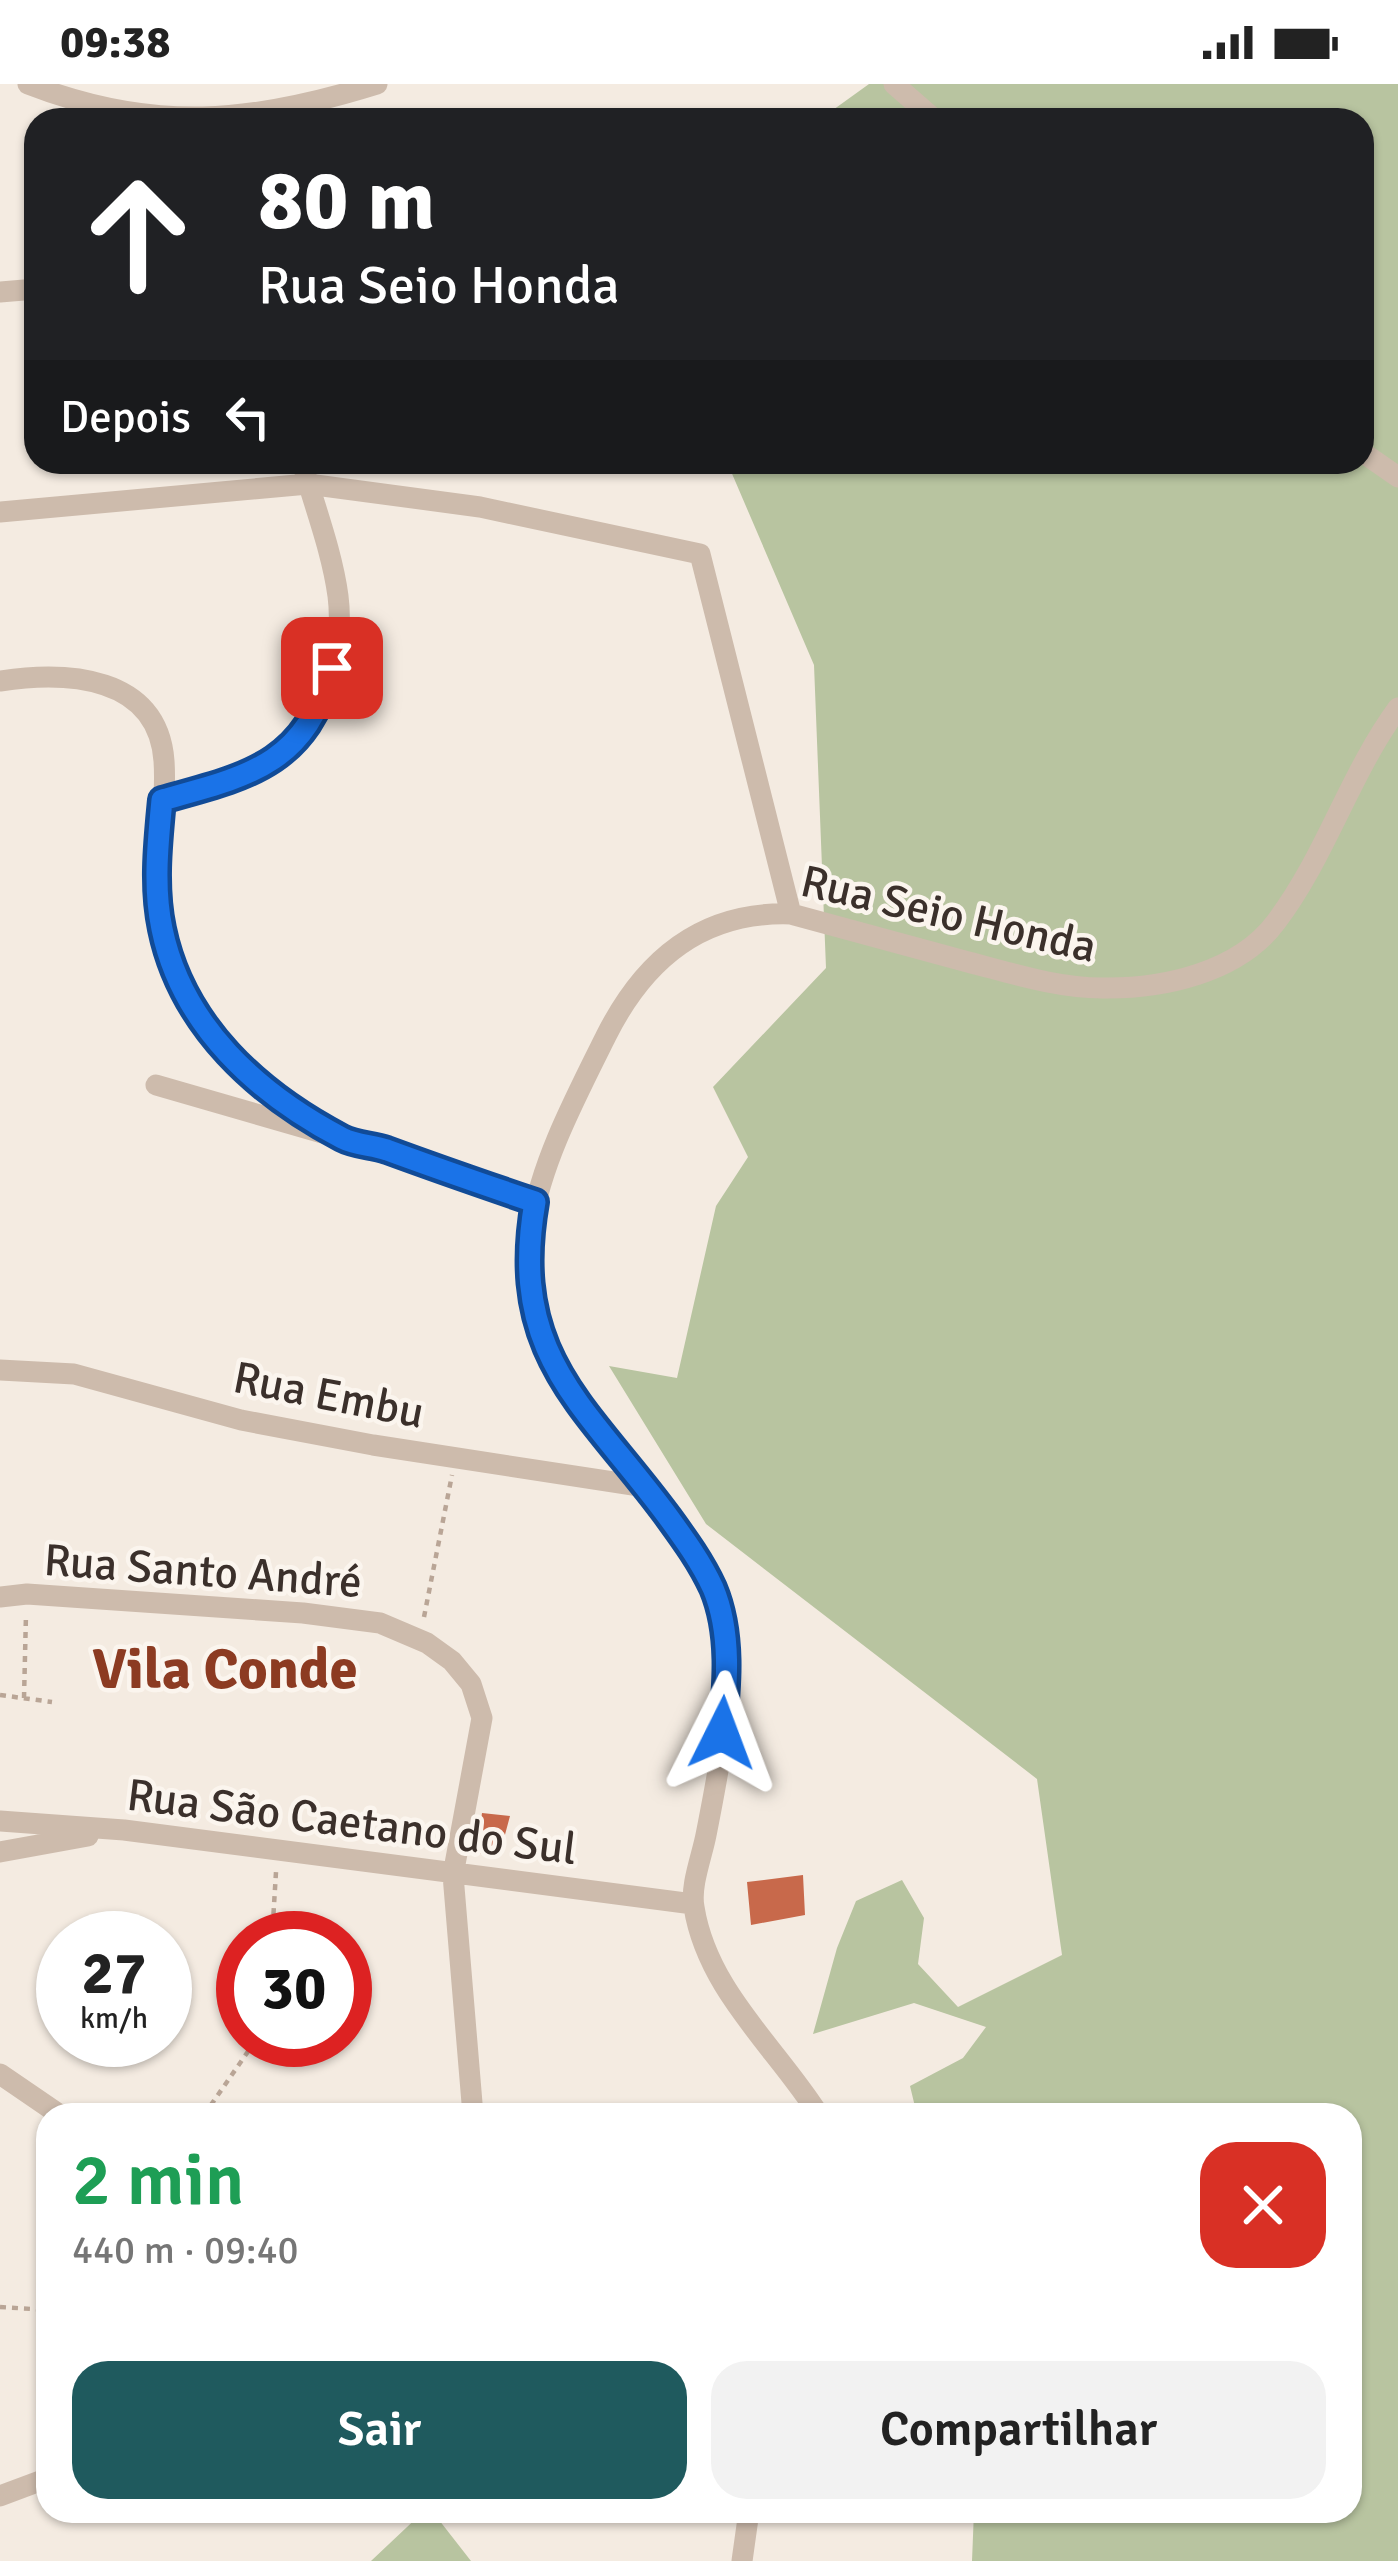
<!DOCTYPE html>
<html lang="pt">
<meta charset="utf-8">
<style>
:root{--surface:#fff;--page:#f2f2f2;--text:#222;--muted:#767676;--accent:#1f5a5e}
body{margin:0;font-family:Signika,sans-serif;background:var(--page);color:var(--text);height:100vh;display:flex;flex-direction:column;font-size:45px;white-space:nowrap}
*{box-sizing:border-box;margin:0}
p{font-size:39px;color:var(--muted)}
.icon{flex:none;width:66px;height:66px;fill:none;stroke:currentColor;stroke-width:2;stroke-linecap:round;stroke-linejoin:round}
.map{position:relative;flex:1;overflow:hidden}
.details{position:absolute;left:36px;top:2019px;width:1326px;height:420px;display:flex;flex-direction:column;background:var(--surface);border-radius:36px;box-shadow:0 3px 9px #0004}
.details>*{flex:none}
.banner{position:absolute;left:24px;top:24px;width:1350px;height:366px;border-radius:36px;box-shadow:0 3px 9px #0004;background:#202124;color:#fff;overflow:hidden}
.speed{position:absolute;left:36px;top:1827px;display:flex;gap:24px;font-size:60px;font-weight:700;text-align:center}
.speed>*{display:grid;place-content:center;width:156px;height:156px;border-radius:50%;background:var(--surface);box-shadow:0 3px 9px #0004;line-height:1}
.speed small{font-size:30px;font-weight:400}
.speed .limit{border:18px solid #d22;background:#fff;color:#111}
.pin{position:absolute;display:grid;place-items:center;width:102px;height:102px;color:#fff;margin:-51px;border-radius:24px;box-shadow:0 6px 18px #0006}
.me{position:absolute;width:132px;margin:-66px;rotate:3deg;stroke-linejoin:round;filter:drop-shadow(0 0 9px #0008)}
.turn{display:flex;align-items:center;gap:42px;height:252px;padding:0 36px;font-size:54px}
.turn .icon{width:156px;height:156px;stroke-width:2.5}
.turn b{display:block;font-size:84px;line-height:102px}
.then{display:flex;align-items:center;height:114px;padding:0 36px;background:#0003;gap:24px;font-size:45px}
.round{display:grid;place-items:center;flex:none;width:126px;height:126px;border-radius:36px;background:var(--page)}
.summary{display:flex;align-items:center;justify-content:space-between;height:204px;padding:0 36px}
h1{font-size:72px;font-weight:600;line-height:90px;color:#1e9e55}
.primary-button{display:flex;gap:24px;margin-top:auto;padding:24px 36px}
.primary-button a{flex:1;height:138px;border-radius:36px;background:var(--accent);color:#fff;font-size:48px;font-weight:600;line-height:138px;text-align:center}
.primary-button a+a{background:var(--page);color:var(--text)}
.status{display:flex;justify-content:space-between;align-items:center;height:84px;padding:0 60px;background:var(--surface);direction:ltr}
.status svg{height:33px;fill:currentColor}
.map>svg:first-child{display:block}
.green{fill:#b8c4a0}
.building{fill:#c8694b}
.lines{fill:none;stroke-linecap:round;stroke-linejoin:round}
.path{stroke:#b9a596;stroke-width:4.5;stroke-dasharray:6 6;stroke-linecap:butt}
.minor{stroke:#cdbbac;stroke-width:21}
.route-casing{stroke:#114b97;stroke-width:30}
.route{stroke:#1a73e8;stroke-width:21}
.labels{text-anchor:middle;stroke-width:9;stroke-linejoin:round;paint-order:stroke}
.street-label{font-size:45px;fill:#3b302b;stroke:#fbf5ee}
.district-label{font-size:57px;font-weight:bold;fill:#8c3b22;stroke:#fbf5ee}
</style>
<div class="status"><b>09:38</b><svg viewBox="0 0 49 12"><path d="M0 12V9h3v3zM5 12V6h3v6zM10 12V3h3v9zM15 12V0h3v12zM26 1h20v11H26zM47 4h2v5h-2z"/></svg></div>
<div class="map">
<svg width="1398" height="2477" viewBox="0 0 1398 2477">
<rect width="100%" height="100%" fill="#f4ebe1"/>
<!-- green -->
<path class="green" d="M869,0H1398V2477H972L974,2427H1350V2031H917L910,2002L963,1974L986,1943L914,1919L813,1950L837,1864L856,1817L902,1796L924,1834L918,1880L958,1923L1062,1871L1037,1695L706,1440L609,1282L677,1294L716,1122L748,1073L713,1003L826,884L814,581L727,378H1362V36H819Z
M424,2427H432L471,2477H371Z"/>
<!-- building -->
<path class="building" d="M482,1729L510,1732L499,1773L476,1769Z
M803,1791L805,1831L751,1841L747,1798Z"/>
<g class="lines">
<!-- path -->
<path class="path" d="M424,1533L452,1391
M0,1611L52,1618
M24,1614L26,1530
M272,1854L276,1788
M204,2031L256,1956
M0,2223L48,2226"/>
<!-- minor -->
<path class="minor" d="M28,0C154,49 252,39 377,0
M894,0L935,36
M0,208L36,205
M1362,368L1398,393
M0,428L308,400L480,423L700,470L791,830
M0,597C66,587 158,591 164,677C168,731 152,786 161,841C169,889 196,933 226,970C251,1000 309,1039 344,1055C357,1061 374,1062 388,1067C437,1084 486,1101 535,1118
M162,716C194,707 228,700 258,686C318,657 346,574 338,512C332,467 314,421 302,378
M156,1001L322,1049
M0,1286L74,1290L241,1336L373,1361L646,1403
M0,1513L27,1510L303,1529L380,1539L427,1559L452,1577L471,1600L482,1634L453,1791L473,2031
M0,1737L124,1746L693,1820
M0,1768L88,1752
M0,1990L60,2031
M819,2031C776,1963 707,1906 694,1823C690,1802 702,1772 706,1751C718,1689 736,1606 724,1543C715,1494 685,1456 656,1416C632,1385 604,1356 581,1325C483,1189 540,1084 606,952C645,874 703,827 791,830C850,846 909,862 968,878C1011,889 1057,904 1102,904C1162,905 1238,889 1276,838C1326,772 1349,691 1398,624
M0,2412L48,2394
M742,2477L749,2427"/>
</g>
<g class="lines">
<defs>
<path id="route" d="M332,584C305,681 249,692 162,716C158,758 153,803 162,845C182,942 258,1010 342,1054C355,1061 372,1061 387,1066C436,1084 485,1101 535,1118C508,1273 586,1321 669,1434C685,1456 701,1478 713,1504C732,1549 727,1602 722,1649"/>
</defs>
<!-- route casing -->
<use href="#route" class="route-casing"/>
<!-- route -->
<use href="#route" class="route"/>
</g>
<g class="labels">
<!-- street labels -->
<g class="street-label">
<text transform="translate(949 829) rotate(13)" y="16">Rua Seio Honda</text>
<text transform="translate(329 1310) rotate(11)" y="16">Rua Embu</text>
<text transform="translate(203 1486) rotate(4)" y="16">Rua Santo André</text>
<text transform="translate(352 1737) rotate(7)" y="16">Rua São Caetano do Sul</text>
</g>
<!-- district labels -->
<g class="district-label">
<text x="225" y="1604">Vila Conde</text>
</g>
</g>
</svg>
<div class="speed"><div>27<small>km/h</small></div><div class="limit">30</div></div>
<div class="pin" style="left:332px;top:584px;background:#d93025"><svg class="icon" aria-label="arrive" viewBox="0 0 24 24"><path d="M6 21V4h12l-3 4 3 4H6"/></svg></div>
<svg class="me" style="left:722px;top:1649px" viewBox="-20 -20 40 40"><path d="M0-17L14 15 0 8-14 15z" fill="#1a73e8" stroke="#fff" stroke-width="4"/></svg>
<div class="banner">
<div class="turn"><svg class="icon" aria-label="ahead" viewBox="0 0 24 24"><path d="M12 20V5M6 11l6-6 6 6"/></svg><div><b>80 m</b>Rua Seio Honda</div></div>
<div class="then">Depois<svg class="icon" aria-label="left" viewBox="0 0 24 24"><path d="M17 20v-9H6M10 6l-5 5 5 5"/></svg></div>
</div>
<section class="details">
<div class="summary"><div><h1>2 min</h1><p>440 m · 09:40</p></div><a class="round" style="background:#d93025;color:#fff"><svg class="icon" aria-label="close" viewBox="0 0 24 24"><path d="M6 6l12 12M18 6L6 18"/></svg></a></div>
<div class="primary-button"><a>Sair</a><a>Compartilhar</a></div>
</section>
</div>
